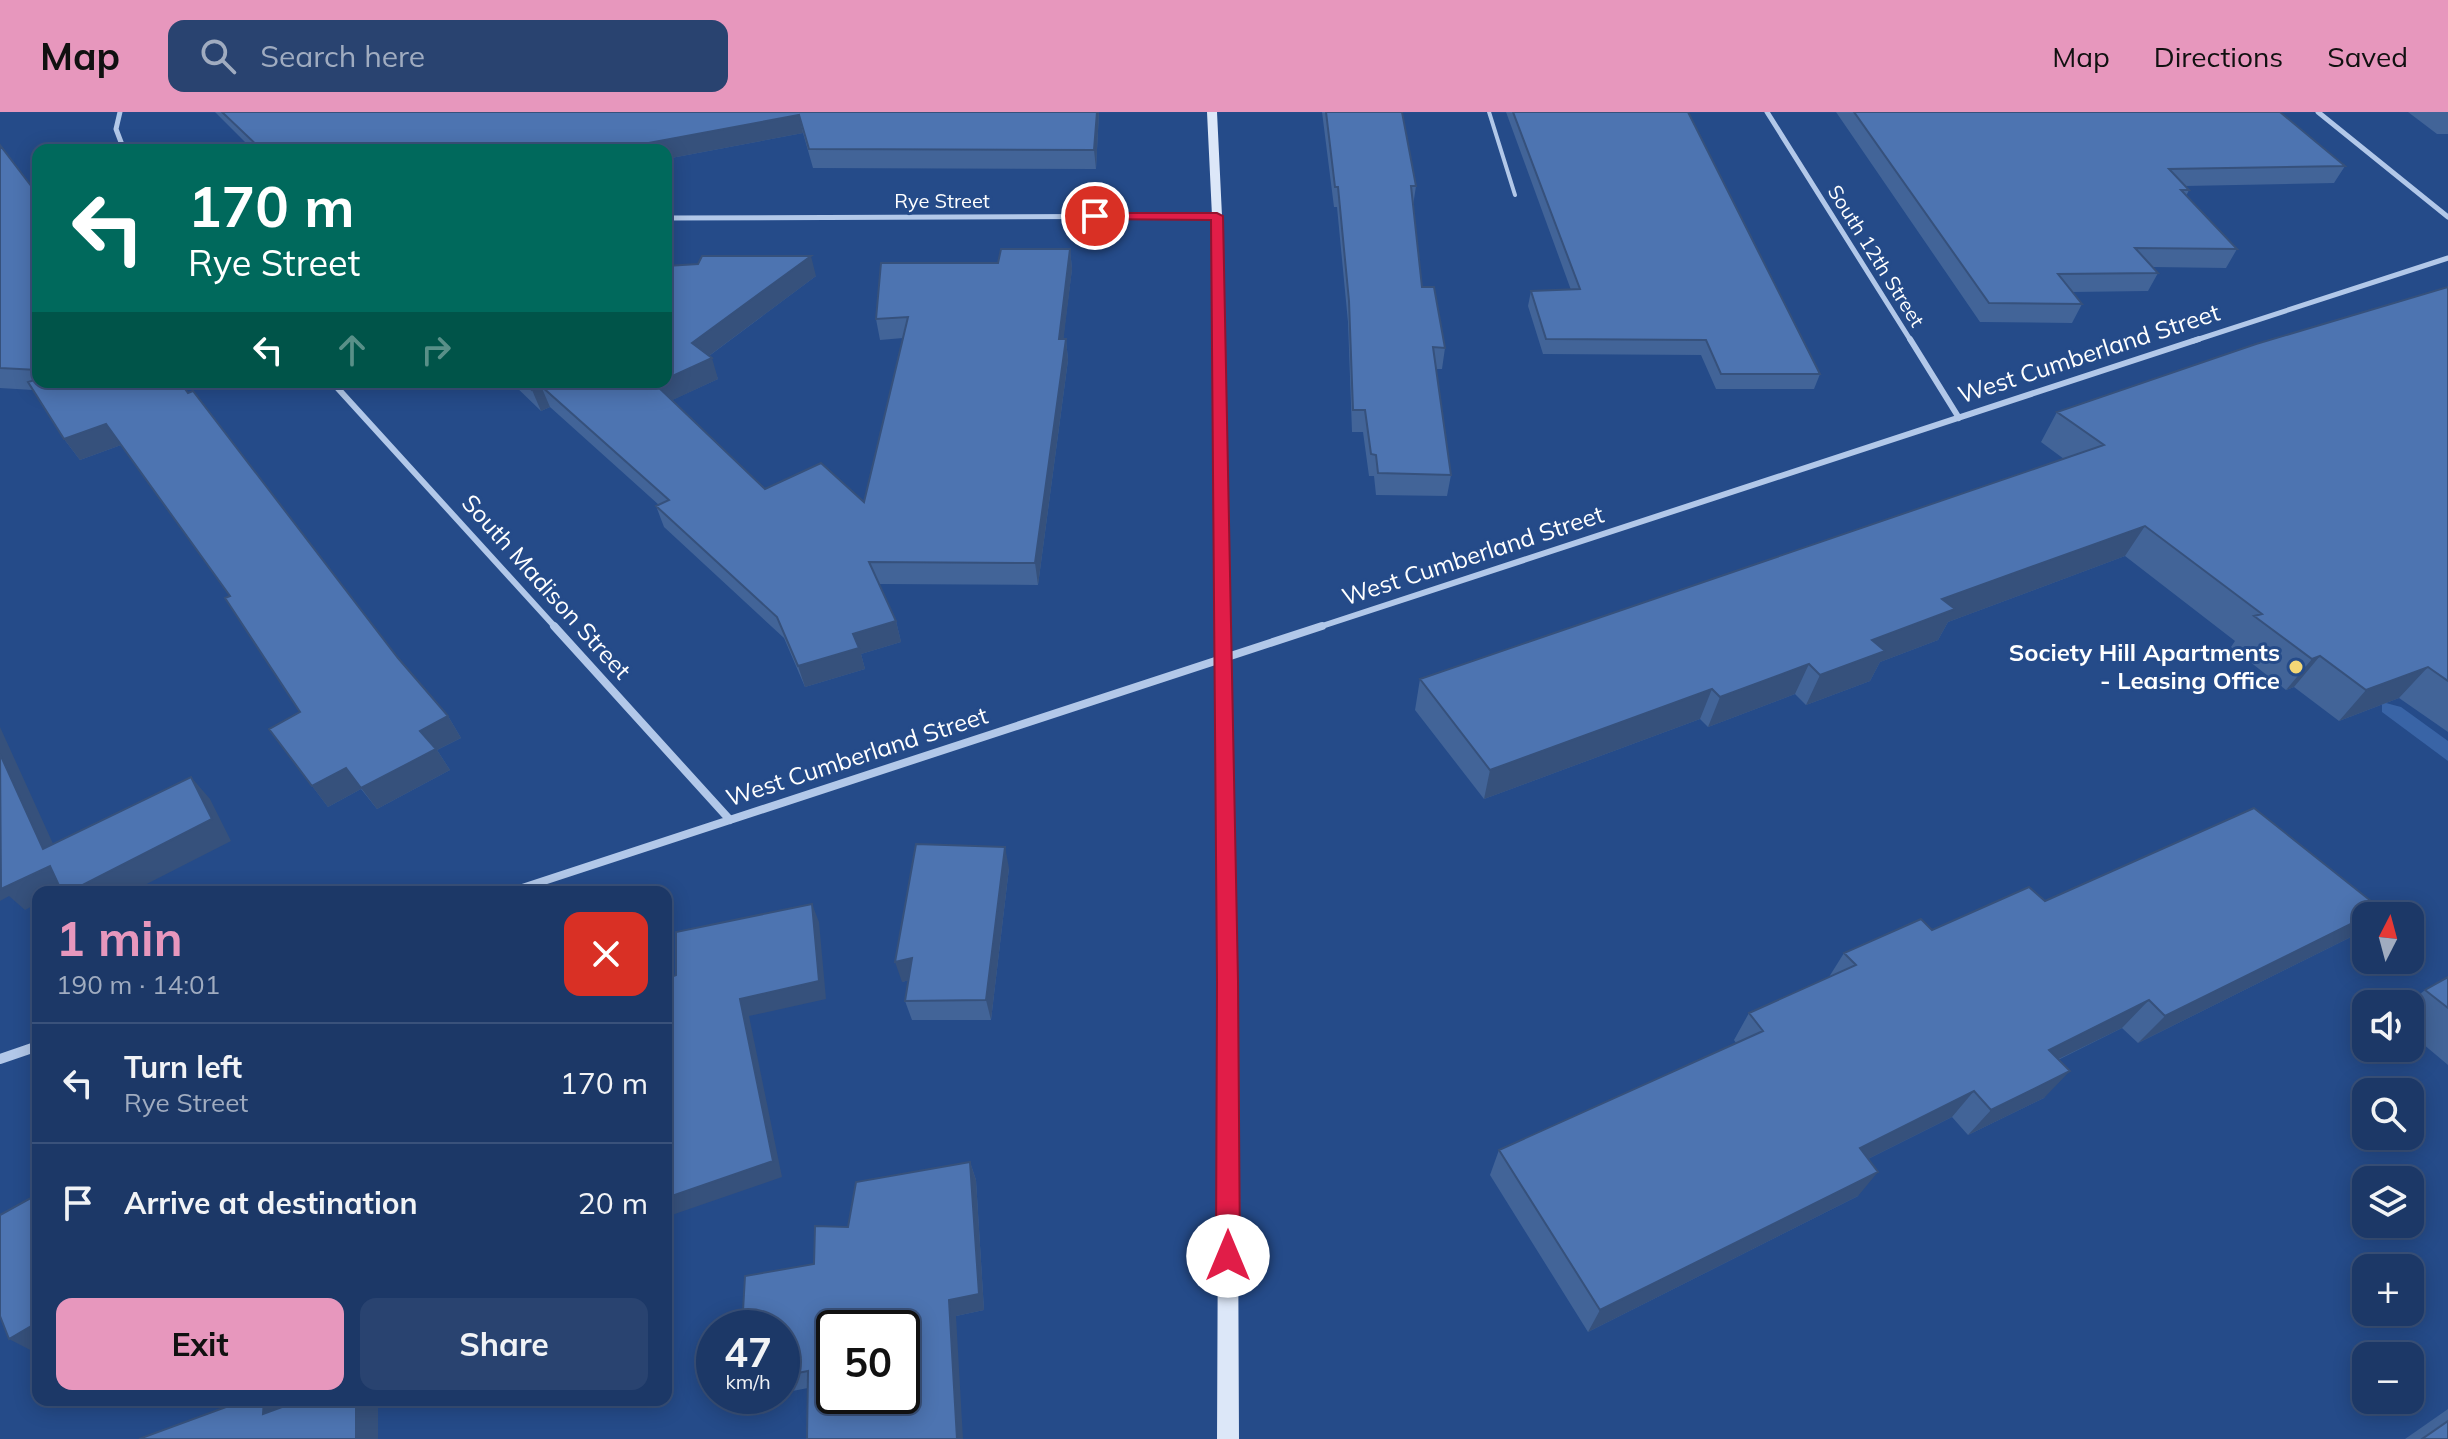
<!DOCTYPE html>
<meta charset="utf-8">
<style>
:root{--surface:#1c3867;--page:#294370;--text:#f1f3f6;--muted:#a0acc0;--line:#3a527b;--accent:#e797bd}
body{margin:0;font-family:Mulish,sans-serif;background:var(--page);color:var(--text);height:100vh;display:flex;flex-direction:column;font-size:30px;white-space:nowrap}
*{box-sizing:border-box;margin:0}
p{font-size:26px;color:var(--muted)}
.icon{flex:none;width:44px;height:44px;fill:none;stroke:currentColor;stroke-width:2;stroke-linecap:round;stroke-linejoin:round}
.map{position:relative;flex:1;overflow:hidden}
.panel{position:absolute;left:32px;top:774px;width:640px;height:520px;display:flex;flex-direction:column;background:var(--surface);border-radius:16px;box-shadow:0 4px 20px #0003,0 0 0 2px var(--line)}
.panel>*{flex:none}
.guide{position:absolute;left:32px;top:32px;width:640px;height:244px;border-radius:16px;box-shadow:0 4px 20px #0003,0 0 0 2px var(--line);background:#00695c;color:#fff;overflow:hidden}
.needle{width:52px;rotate:6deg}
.buttons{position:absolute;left:2352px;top:790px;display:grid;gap:16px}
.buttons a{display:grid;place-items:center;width:72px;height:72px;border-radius:16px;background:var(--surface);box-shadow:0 4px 20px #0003,0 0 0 2px var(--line);font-size:40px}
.speed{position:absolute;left:696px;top:1198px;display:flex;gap:16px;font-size:40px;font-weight:700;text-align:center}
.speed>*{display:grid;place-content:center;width:104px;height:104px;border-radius:50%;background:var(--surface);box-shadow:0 4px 20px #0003,0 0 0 2px var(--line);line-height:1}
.speed small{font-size:20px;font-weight:400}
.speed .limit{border:4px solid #111;border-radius:12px;background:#fff;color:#111}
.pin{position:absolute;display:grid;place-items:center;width:68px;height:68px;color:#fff;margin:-34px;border:4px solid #fff;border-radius:50%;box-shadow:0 2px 8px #0007}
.me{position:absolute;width:88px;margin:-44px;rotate:0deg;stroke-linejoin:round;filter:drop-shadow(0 0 6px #0008)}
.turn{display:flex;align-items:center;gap:28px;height:168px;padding:0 24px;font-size:36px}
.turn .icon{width:104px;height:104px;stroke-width:2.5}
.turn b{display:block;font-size:56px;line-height:68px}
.lanes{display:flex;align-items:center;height:76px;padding:0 24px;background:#0003;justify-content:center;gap:40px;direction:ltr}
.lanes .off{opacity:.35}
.round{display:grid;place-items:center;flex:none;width:84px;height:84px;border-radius:16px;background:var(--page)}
.head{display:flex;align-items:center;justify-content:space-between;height:136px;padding:0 24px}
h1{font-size:48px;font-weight:700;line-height:60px;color:var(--accent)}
.cta{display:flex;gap:16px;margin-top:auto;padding:16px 24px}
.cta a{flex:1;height:92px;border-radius:16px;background:var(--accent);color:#111;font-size:32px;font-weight:700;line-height:92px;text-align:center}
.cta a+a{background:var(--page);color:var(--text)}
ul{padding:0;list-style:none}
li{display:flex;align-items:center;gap:24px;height:120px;padding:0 24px;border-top:2px solid var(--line)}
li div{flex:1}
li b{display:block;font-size:30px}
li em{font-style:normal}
header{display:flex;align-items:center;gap:48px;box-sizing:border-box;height:112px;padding:0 40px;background:var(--accent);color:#111}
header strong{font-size:38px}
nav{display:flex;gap:44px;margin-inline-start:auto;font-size:28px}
.search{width:560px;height:72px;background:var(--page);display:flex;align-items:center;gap:20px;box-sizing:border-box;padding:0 28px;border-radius:16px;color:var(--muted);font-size:30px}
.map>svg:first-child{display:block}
.green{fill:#3964a6}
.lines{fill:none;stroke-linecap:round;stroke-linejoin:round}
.lane{stroke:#b2c8e9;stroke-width:4}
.street-far3{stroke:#b2c8e9;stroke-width:5}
.street-far2{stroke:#b2c8e9;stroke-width:6}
.street-far1{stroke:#b2c8e9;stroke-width:8}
.street{stroke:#b2c8e9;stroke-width:10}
.secondary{fill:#dce7f8;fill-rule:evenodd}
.wall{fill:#426498}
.shaded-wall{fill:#36517c}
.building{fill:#4d74b1;stroke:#36517c;stroke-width:2;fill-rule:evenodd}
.route{fill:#e11d48;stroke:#92132f;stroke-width:2}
.poi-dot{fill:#f3d776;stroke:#254b89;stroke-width:3}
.labels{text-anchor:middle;stroke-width:6;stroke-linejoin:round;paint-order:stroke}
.far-street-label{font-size:20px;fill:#fff;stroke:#254b89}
.street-label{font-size:24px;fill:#fff;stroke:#254b89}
.poi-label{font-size:24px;font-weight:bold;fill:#fff;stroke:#254b89;text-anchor:end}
</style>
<header>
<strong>Map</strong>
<div class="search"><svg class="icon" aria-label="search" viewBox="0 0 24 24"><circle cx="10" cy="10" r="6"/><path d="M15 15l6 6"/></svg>Search here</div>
<nav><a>Map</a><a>Directions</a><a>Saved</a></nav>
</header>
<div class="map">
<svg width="2448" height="1327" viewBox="0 0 2448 1327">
<rect width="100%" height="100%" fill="#254b89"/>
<!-- green -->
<path class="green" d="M2382,590L2401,595L2448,629V649L2382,600Z"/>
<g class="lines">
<!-- lane -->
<path class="lane" d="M1489,0L1515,83"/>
<!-- street-far3 -->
<path class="street-far3" d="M120,0L116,17L124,38
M1767,0L1911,229
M2318,0L2448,105
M666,106L1217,104
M2193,229L2448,146"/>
<!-- street-far2 -->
<path class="street-far2" d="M1910,227L1959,306
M332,270L556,516
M1316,516L2199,227"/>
<!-- street-far1 -->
<path class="street-far1" d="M554,514L730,708
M510,780L1322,514"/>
<!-- street -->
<path class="street" d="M0,947L38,934"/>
<!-- secondary -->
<path class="secondary" d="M1207,0H1217L1222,104L1237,869L1239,1327H1217L1219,869L1212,104Z"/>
</g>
<!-- wall -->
<path class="wall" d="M215,0H1099L1096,57L813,56L803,21L666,47V38H253Z
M1322,0H1402L1416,74L1413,94L1422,175L1445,236L1442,257H1436L1451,363L1447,384L1376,383L1374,364H1369L1363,320H1352L1348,210L1337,95H1334Z
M1506,0H1688L1820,262L1814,277H1716L1701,243L1543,242L1528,194L1531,179L1571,178Z
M1836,0H2280L2345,54L2334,71L2185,74L2189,78L2186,84L2237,137L2226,156L2153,155L2158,161L2148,179L2072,180L2082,192L2072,211L1980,210Z
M2408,0H2448V22H2437Z
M0,33L38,83V270H180L188,281L193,279L398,546L448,604L461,626L437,638L450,658L377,697L361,677L328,695L269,617L300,600L225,486L230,484L121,333L80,348L64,327L33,278L0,276Z
M1070,137L1072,157L1063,227H1066L1068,248L1038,473L879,472L896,509L901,530L861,542L865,557L805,575L784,526L664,415L656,394L659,393L550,295L541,299L511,270H666L698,152L816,164L709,244L718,267L672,288L765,377L864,390L903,226L880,228L876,207L998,151Z
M2448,175V620L2399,586L2339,609L2294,575L2286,578L2231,535L2235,529L2125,444L1948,510L1938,528L1880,550L1870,569L1806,593L1795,582L1708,615L1700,607L1484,687L1415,598L1420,567L2064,347L2041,330L2057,300Z
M1009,756L991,908H912L905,889L909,868L902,870Z
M2045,789L2381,797L2373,804H2366V811L2349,826L2138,931L2122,916L2058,948L2044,986L1968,1023L1952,1005L1868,1047L1858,1084L1588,1220L1490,1063L1499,1038L1736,931L1734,928L1749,901L1829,865L1844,841Z
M2448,865V953L2410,921V892H2408L2425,878Z
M970,1050L976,1068L984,1198L956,1204L808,1276L782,1281V1216L814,1152L848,1115Z
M2448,1297V1327H2405Z"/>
<!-- shaded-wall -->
<path class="shaded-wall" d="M1097,0H1099L1096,57L1094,38Z
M799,3L803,21L666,47V38H611Z
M1070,137L1072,157L1061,248L1059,227Z
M811,144L816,164L698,252L692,231Z
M1066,227L1068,248L1038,473L1035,451Z
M712,246L718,267L662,293L655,272L659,270H666V267Z
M541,274L550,295L541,299L532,278Z
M106,312L121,333L80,348L64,327Z
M2145,414L2125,444L1948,510L1938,528L1880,550L1870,569L1806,593L1820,563L1872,528L1942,487Z
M896,509L901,530L861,542L865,557L805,575L798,554L853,522Z
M2320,544L2294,575L2286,578L2312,547Z
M1809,552L1795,582L1708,615L1720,585Z
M2428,555L2399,586L2339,609L2366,578Z
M1712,577L1700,607L1484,687L1490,658Z
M448,604L461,626L437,638L450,658L377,697L361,676L420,619Z
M0,615L65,758L43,737L0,642Z
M346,656L361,677L328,695L312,674Z
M191,665L210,687L231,729L131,780H69Z
M1005,735L1009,756L991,908L986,888Z
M50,754L72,775L61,780H38V791L25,798L9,784L0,789V766Z
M812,792L819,810L826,887L749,904L782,1065L666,1105V1086L740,887Z
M2366,805V811L2349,826L2138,931L2165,904Z
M912,846L918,866L902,870L895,850Z
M2149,888L2122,916L2024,964L2049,938Z
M2070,959L2044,986L1968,1023L1991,998Z
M1974,979L1952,1005L1840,1061L1860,1036Z
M970,1050L976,1068L984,1198L956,1204L963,1327H957L949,1188Z
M1878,1060L1858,1084L1588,1220L1600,1198Z
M38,1210V1242L9,1227Z
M264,1288H276L288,1295L263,1302Z
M356,1288H378V1327H356Z"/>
<!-- building -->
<path class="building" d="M222,0H1097L1094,38L809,37L799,3L611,38H262Z
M1326,0H1402L1416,74H1411L1422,175H1434L1445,236L1433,235L1451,363L1378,361L1376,343L1371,342L1365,298H1353L1349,189L1338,75H1335Z
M1513,0H1688L1820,262H1721L1706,228L1546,227L1531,179L1580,177Z
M1854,0H2280L2345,54L2169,57L2189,78H2181L2237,137L2135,136L2158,161L2058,162L2082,192L1989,191Z
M0,33L38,83V258L0,256Z
M1001,137H1070L1059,227H1066L1035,451L869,450L896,509L853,522L859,536L798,554L777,505L656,394L669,388L541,274L532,278L523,270H659L655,272L765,377L821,351L864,390L908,205L876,207L881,151H998Z
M702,144H811L692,231L712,246L666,267V154L698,152Z
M2448,175V569L2428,555L2366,578L2320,544L2312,547L2254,504L2262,502L2145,414L1942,487L1955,497L1872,528L1885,539L1820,563L1809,552L1720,585L1712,577L1490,658L1420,567L2104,333L2057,300L2256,232Z
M38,267V270H180L188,281L193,279L398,546L448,604L420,619L436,637L361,676L346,656L312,674L269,617L300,600L225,486L230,484L106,312L64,327L28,270Z
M0,642L43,737L191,665L212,707L69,780H62L50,754L1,777Z
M2254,696L2381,797L2165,904L2149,888L2049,938L2070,959L1991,998L1974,979L1860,1036L1878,1060L1600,1198L1499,1038L1763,919L1749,901L1856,853L1844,841L1921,807L1932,818L2029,775L2045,789Z
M916,732L1005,735L986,888L905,889L912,846L895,850Z
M812,792L819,869L740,887L773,1049L666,1086V867L676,863V820Z
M2448,865V896L2425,878Z
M970,1050L979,1182L949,1188L957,1327H807L808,1259L782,1264V1216H742L745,1164L814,1152L815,1114L848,1115L856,1070ZM834,1216H902V1284H834Z
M38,1082V1210L9,1227L0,1204V1103Z
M245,1288H264L263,1302L301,1288H356V1327H139Z
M2448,1309V1327H2422Z"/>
<!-- route -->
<path class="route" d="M1095,101H1217L1223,104L1238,869L1240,1144L1236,1152L1228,1156L1219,1152L1216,1144L1217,869L1211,108L1090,107V102Z"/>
<!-- markers -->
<circle class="poi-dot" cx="2296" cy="555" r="8"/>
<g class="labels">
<!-- far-street labels -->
<g class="far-street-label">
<text x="942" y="96">Rye Street</text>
<text transform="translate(1876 144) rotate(58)" y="7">South 12th Street</text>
</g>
<!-- street labels -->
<g class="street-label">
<text transform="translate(2089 242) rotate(-18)" y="8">West Cumberland Street</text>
<text transform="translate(1473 444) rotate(-18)" y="8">West Cumberland Street</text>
<text transform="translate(546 475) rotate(48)" y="8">South Madison Street</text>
<text transform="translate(857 645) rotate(-18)" y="8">West Cumberland Street</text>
</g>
<!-- poi labels -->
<g class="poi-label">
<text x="2280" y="549">Society Hill Apartments<tspan x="2280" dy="28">- Leasing Office</tspan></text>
</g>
</g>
</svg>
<div class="buttons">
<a><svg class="needle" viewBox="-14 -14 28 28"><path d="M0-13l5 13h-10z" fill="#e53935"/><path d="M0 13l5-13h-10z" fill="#a0acc0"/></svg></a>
<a><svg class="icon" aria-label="sound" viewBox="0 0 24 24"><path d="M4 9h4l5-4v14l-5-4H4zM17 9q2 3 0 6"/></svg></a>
<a><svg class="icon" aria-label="search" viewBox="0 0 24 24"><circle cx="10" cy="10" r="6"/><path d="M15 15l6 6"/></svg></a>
<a><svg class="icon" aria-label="layers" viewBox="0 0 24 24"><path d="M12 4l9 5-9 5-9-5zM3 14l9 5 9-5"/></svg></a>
<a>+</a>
<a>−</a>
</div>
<div class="speed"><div>47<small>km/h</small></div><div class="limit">50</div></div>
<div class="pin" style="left:1095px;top:104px;background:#d93025"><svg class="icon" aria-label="arrive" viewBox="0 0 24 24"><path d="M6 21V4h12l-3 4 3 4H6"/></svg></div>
<svg class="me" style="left:1228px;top:1144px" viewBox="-20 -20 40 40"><circle r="19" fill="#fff"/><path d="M0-13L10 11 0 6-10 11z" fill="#e11d48"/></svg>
<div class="guide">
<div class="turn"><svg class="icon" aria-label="left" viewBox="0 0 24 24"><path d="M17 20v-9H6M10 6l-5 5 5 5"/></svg><div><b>170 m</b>Rye Street</div></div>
<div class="lanes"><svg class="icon" aria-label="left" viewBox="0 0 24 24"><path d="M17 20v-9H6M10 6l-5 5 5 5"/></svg><svg class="icon off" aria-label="ahead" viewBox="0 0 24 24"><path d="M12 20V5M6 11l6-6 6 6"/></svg><svg class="icon off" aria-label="right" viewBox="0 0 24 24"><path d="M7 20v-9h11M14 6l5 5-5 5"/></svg></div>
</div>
<section class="panel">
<div class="head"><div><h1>1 min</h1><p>190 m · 14:01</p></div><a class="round" style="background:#d93025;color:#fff"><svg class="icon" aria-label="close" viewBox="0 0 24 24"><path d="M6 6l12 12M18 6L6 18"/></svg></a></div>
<ul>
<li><svg class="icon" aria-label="left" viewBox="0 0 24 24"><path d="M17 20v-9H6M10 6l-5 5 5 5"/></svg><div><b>Turn left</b><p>Rye Street</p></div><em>170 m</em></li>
<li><svg class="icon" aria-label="arrive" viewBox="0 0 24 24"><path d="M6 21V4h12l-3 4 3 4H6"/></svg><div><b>Arrive at destination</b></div><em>20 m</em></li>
</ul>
<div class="cta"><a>Exit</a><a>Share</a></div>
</section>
</div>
